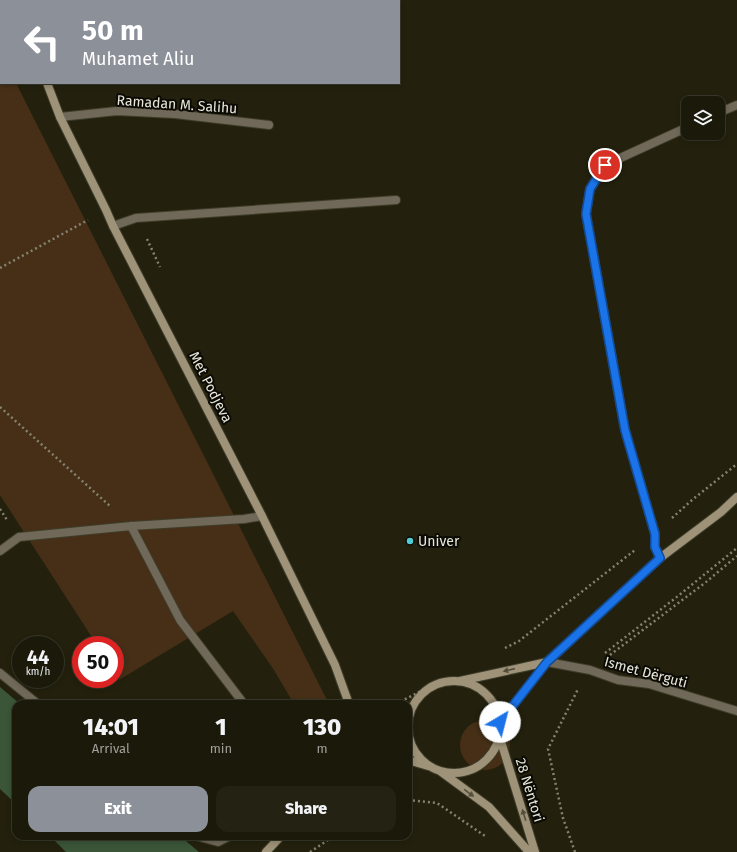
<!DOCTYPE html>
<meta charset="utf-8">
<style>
:root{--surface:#1a190a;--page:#232213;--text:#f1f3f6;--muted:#9fa09c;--line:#38382b;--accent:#8c9099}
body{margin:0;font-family:"Fira Sans",sans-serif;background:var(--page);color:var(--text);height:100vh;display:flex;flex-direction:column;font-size:15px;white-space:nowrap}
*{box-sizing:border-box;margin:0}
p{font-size:13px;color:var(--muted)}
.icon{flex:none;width:22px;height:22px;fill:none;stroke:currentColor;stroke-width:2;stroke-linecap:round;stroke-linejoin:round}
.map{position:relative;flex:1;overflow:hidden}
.details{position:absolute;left:12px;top:700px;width:400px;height:140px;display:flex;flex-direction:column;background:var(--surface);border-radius:12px;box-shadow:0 2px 6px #0003,0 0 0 1px var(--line)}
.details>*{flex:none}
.hud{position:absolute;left:0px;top:0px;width:400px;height:84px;box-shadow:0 2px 6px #0003,0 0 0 1px var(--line);background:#8c9099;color:#fff;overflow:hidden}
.controls{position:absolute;left:681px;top:96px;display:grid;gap:8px}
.controls a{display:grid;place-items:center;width:44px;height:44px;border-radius:8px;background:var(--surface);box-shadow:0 2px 6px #0003,0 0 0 1px var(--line);font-size:20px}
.speed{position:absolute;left:12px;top:636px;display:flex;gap:8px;font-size:20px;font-weight:700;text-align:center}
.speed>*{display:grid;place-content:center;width:52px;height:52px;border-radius:50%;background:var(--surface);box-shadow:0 2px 6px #0003,0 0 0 1px var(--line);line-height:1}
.speed small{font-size:10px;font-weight:400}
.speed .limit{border:6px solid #d22;background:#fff;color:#111}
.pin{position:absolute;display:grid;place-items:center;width:34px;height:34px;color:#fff;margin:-17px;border:2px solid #fff;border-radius:50%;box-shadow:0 1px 4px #0007}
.me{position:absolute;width:44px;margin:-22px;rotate:37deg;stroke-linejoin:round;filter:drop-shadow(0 0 3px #0008)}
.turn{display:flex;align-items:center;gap:14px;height:84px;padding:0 16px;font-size:18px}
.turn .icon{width:52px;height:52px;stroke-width:2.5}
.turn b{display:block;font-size:28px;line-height:34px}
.eta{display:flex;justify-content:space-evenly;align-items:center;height:68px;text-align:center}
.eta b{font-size:24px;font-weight:800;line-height:28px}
.primary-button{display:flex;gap:8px;margin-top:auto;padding:8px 16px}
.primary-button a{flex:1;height:46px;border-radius:12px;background:var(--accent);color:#fff;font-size:16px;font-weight:800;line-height:46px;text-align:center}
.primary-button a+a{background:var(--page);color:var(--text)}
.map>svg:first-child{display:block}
.green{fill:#462f16}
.water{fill:#3a5538}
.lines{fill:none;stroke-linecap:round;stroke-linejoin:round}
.service-casing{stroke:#3e3d2a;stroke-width:10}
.pedestrian-casing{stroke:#3e3d2a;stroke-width:10}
.minor-casing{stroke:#3e3d2a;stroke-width:10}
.secondary-casing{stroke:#3e3d2a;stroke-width:10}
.path{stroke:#848372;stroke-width:2.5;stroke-dasharray:2 3;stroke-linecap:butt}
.service{stroke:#706858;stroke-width:8}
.pedestrian{stroke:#706858;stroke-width:8}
.minor{stroke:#706858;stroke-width:8}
.secondary{stroke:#9e9278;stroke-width:8}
.oneway{fill:#544e3e}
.route-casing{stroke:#114b97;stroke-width:10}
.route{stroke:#1a73e8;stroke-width:7}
.poi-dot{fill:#51ccd3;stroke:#0b0a04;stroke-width:1.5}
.labels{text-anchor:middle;stroke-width:4;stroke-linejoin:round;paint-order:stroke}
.street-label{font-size:14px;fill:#e7e7da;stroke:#0b0a04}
.poi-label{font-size:14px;fill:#e7e7da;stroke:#0b0a04;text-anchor:start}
</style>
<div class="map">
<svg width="737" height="852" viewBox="0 0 737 852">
<rect width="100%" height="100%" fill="#23210d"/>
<!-- green -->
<path class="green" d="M0,77H1V83H16L329,704H294L274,670L233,611L119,680L115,674V645H97L0,495Z
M460 745a25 25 0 1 1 50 0a25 25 0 1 1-50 0Z"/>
<!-- water -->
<path class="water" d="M0,687L20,704H16V804L0,789Z
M50,836H180L199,852H66Z"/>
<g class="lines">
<defs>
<path id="service" d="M113,226L136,218L396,200"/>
<path id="pedestrian" d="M131,526L180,620L244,704
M0,551L19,537L131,526L244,519L262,516
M0,673L38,704
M196,836L218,842L230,836"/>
<path id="minor" d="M718,113L737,105
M60,117L117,111L175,114L269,125
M660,558L655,547V534L625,430L586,214L590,189L605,165L688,127
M547,662L590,670L618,680L649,684L737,711"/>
<path id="secondary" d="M24,0V1
M47,83L60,117L106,210L113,226L262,516L335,665L349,704
M460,681L547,662
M408 727a46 46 0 1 1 92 0a46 46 0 1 1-92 0Z
M500,722L547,662L660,558L721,512L737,497
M499,735L535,852
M408,760L428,766
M440,771L489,807L529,852
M266,852L281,836"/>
</defs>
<!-- service casing -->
<use href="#service" class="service-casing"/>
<!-- pedestrian casing -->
<use href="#pedestrian" class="pedestrian-casing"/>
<!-- minor casing -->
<use href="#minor" class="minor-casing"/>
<!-- secondary casing -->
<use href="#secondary" class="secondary-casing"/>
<!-- path -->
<path class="path" d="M147,239L160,267
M0,268L88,220
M0,407L110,506
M0,509L7,520
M672,518L692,500L737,464
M505,648L519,641L635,550
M605,653L678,596L737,548
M610,655L706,582L737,556
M396,704L440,681
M408,800L437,803L485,836
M310,852L334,836
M575,852L563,818L548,749L578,689"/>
<!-- service -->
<use href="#service" class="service"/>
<!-- pedestrian -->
<use href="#pedestrian" class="pedestrian"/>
<!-- minor -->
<use href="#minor" class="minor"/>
<!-- secondary -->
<use href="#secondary" class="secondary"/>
</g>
<!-- one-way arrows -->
<defs><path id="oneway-solid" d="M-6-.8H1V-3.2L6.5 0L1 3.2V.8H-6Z"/></defs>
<g class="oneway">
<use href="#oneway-solid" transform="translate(509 670) rotate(167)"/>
<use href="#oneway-solid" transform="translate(469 793) rotate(36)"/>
<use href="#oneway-solid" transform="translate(524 815) rotate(-107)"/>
</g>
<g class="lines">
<defs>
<path id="route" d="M500,722L547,662L660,558L655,547V534L625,430L586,214L590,189L605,165"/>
</defs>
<!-- route casing -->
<use href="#route" class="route-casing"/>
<!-- route -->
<use href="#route" class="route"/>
</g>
<!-- markers -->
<circle class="poi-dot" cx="410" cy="541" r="4"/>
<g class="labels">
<!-- street labels -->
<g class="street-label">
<text transform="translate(177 104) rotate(4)" y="5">Ramadan M. Salihu</text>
<text transform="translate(211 387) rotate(63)" y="5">Met Podjeva</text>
<text transform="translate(646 672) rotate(15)" y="5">Ismet Dërguti</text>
<text transform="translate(530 790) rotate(73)" y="5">28 Nëntori</text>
</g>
<!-- poi labels -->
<g class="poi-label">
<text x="418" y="546">Univer</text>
</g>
</g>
</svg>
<div class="controls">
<a><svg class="icon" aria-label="layers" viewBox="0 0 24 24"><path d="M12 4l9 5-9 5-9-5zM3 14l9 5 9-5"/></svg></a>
</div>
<div class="speed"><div>44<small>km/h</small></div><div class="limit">50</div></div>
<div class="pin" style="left:605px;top:165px;background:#d93025"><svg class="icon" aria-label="arrive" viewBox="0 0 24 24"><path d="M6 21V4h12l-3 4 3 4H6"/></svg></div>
<svg class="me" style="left:500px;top:722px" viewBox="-20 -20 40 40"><circle r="19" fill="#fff"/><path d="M0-13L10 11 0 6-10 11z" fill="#1a73e8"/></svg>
<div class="hud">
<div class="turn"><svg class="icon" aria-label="left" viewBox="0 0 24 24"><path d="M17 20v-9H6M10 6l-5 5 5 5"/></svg><div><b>50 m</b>Muhamet Aliu</div></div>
</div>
<section class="details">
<div class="eta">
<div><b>14:01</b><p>Arrival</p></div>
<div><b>1</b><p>min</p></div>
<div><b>130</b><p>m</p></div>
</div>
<div class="primary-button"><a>Exit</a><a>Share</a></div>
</section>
</div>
